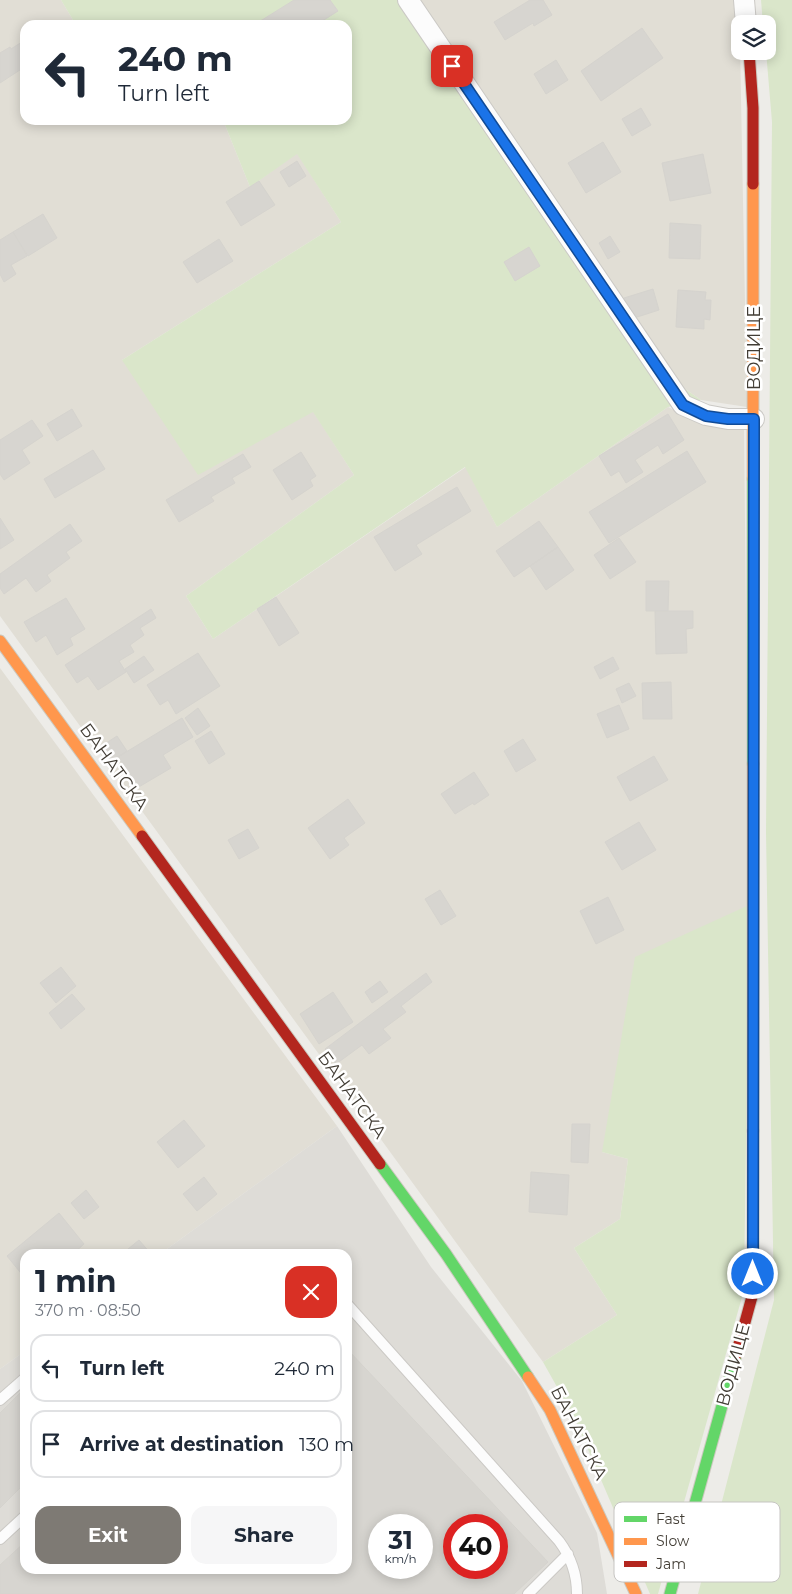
<!DOCTYPE html>
<meta charset="utf-8">
<style>
:root{--surface:#fff;--page:#f6f6f7;--text:#1f2937;--muted:#747a83;--line:#e0e1e3;--accent:#7e7a74}
body{margin:0;font-family:Montserrat,sans-serif;background:var(--page);color:var(--text);height:100vh;display:flex;flex-direction:column;font-size:19px;white-space:nowrap}
*{box-sizing:border-box;margin:0}
p{font-size:16px;color:var(--muted)}
.icon{flex:none;width:28px;height:28px;fill:none;stroke:currentColor;stroke-width:2;stroke-linecap:round;stroke-linejoin:round}
.map{position:relative;flex:1;overflow:hidden}
.panel{position:absolute;left:20px;top:1249px;width:332px;height:325px;display:flex;flex-direction:column;background:var(--surface);border-radius:15px;box-shadow:0 2px 12px #0003}
.panel>*{flex:none}
.top-card{position:absolute;left:20px;top:20px;width:332px;height:105px;border-radius:15px;box-shadow:0 2px 12px #0003;background:#fff;color:var(--text);overflow:hidden}
.fabs{position:absolute;left:731px;top:15px;display:grid;gap:10px}
.fabs a{display:grid;place-items:center;width:45px;height:45px;border-radius:10px;background:var(--surface);box-shadow:0 2px 12px #0003;font-size:25px}
.speed{position:absolute;left:368px;top:1514px;display:flex;gap:10px;font-size:25px;font-weight:700;text-align:center}
.speed>*{display:grid;place-content:center;width:65px;height:65px;border-radius:50%;background:var(--surface);box-shadow:0 2px 12px #0003;line-height:1}
.speed small{font-size:12px;font-weight:400}
.speed .limit{border:8px solid #d22;background:#fff;color:#111}
.pin{position:absolute;display:grid;place-items:center;width:42px;height:42px;color:#fff;margin:-21px;border-radius:10px;box-shadow:0 2px 8px #0006}
.me{position:absolute;width:55px;margin:-28px;rotate:0deg;stroke-linejoin:round;filter:drop-shadow(0 0 4px #0008)}
.turn{display:flex;align-items:center;gap:18px;height:105px;padding:0 15px;font-size:22px}
.turn .icon{width:65px;height:65px;stroke-width:2.5}
.turn b{display:block;font-size:35px;line-height:42px}
.round{display:grid;place-items:center;flex:none;width:52px;height:52px;border-radius:15px;background:var(--page)}
.overview{display:flex;align-items:center;justify-content:space-between;height:85px;padding:0 15px}
h1{font-size:30px;font-weight:700;line-height:38px}
.action{display:flex;gap:10px;margin-top:auto;padding:10px 15px}
.action a{flex:1;height:58px;border-radius:15px;background:var(--accent);color:#fff;font-size:20px;font-weight:700;line-height:58px;text-align:center}
.action a+a{background:var(--page);color:var(--text)}
ul{padding:0;list-style:none}
li{display:flex;align-items:center;gap:15px;height:68px;margin:0 10px 8px;padding:0 5px;border:2px solid var(--line);border-radius:15px}
li div{flex:1}
li b{display:block;font-size:19px}
li em{font-style:normal}
.map>svg:first-child{display:block}
.residential{fill:#e1ded5}
.industrial{fill:#dedcd7;fill-rule:evenodd}
.green{fill:#dae6ca}
.building{fill:#d7d5d0;stroke:#d5d3ce;fill-rule:evenodd}
.lines{fill:none;stroke-linecap:round;stroke-linejoin:round}
.lane-casing{stroke:#cbc9c5;stroke-width:12}
.street-casing{stroke:#cbc9c5;stroke-width:22}
.fast-casing{stroke:#ccc9bf;stroke-width:13}
.slow-casing{stroke:#ccc9bf;stroke-width:13}
.jam-casing{stroke:#ccc9bf;stroke-width:13}
.lane{stroke:#fcfcfc;stroke-width:10}
.street{stroke:#fcfcfc;stroke-width:20}
.fast{stroke:#63d668;stroke-width:11}
.slow{stroke:#ff974d;stroke-width:11}
.jam{stroke:#b3261e;stroke-width:11}
.route-casing{stroke:#114b97;stroke-width:12}
.route{stroke:#1a73e8;stroke-width:9}
.labels{text-anchor:middle;stroke-width:5;stroke-linejoin:round;paint-order:stroke}
.street-label{font-size:18px;fill:#423d35;stroke:#fff}
.key{fill:#fff;stroke:#c6c5c2;stroke-width:1}
.key-label{font-size:14px;fill:#423d35}
</style>
<div class="map">
<svg width="792" height="1594" viewBox="0 0 792 1594">
<rect width="100%" height="100%" fill="#edece8"/>
<!-- residential -->
<path class="residential" d="M0,0H61L76,25H25V120H223L250,187L297,153L341,222L122,360L313,411L354,475L186,596L213,639L466,467L497,527L668,407L702,424L744,429L749,905L602,1152L628,1159L620,1219L574,1248L617,1315L543,1362L0,616Z
M411,0H736L740,46L747,407L701,400L678,384Z
M0,668L337,1126L160,1254H25V1351L0,1369Z"/>
<!-- industrial -->
<path class="industrial" d="M337,1126L431,1267L522,1381L597,1533L607,1594H0V1369L25,1351V1569H348V1254H160ZM379,1525H421V1568H379ZM454,1525H496V1568H454Z"/>
<!-- green -->
<path class="green" d="M61,0H411L678,384L701,400L668,407L497,527L465,467L213,639L186,596L354,475L313,412L198,475L122,360L341,222L297,154L250,187L223,120H348V25H76Z
M761,0H792V1594H698L774,1300L766,833L772,122L766,51H768V24H763Z
M749,905L744,1290L658,1594H650L575,1419L543,1362L617,1315L574,1248L620,1219L628,1159L602,1152L635,957Z"/>
<!-- building -->
<path class="building" d="M294,0H330L338,11L316,25H254Z
M530,0H543L552,15L534,26L533,23L505,40L494,22Z
M642,28L663,58L601,101L581,71Z
M25,40V62L21,65L23,68L0,83V53L10,47L11,49Z
M556,60L568,80L546,94L534,74Z
M641,108L651,125L632,136L622,119Z
M603,142L621,172L586,193L568,163Z
M703,154L711,193L670,201L662,163Z
M297,161L306,176L289,187L280,172Z
M259,181L275,205L241,226L226,202Z
M43,214L57,238L28,256L13,232Z
M670,223L701,225L700,259L669,258Z
M13,232L27,256L11,265L16,274L4,282L0,274V240Z
M610,236L620,252L608,259L599,243Z
M219,239L233,261L197,283L183,262Z
M529,247L540,266L515,281L504,262Z
M653,289L659,310L631,319L624,298Z
M678,290L706,292L705,300H711L710,320L704,319V329L676,327Z
M72,409L82,426L57,441L47,424Z
M668,414L684,440L663,454L658,445L635,460L643,472L626,483L619,471L611,476L599,456Z
M32,420L43,436L22,450L30,463L4,480L0,474V440Z
M93,450L105,469L55,498L44,479Z
M687,451L706,482L609,543L589,512Z
M301,452L316,476L310,480L313,486L292,500L273,470Z
M243,454L251,467L232,478L235,483L211,497L214,501L179,522L166,500Z
M457,487L471,511L416,545L422,554L395,571L374,537Z
M0,518L14,540L0,549Z
M539,521L558,547L514,577L496,551Z
M70,524L82,541L66,552L70,558L47,575L51,581L36,592L26,578L4,594L0,588V574Z
M619,538L636,562L610,579L594,555Z
M558,547L574,570L546,590L530,566Z
M646,581H669L668,611H646Z
M276,597L299,633L279,646L257,609Z
M66,598L85,629L70,638L73,645L57,655L46,635L36,642L24,622Z
M151,609L156,618L140,628L144,635L130,645L134,652L119,661L126,672L98,690L88,676L77,683L65,665Z
M655,611H693V628L686,629L687,653L656,654Z
M198,653L220,686L176,714L168,700L160,705L147,685Z
M144,656L154,670L134,683L125,669Z
M613,657L619,669L600,679L594,667Z
M671,682L672,719H643L642,683Z
M629,683L636,696L622,703L616,689Z
M619,705L629,729L607,738L597,714Z
M198,708L210,726L197,735L185,718Z
M182,718L193,737L163,755L171,768L137,788L118,757Z
M211,731L225,754L209,764L195,741Z
M117,736L127,751L110,762L100,747Z
M523,739L536,760L516,772L504,751Z
M654,756L668,780L630,801L617,777Z
M474,772L489,795L474,805L473,803L455,814L441,794Z
M348,799L365,823L344,838L349,845L330,859L308,828Z
M639,822L656,850L622,870L605,842Z
M248,829L259,848L239,859L228,840Z
M440,890L456,916L441,925L425,899Z
M608,897L624,930L596,944L580,911Z
M61,967L76,986L56,1003L40,983Z
M426,973L432,982L401,1006L406,1012L383,1029L391,1038L369,1054L362,1045L336,1064L325,1049Z
M380,981L388,992L372,1003L365,992Z
M333,992L353,1022L319,1044L300,1014Z
M72,994L85,1009L61,1029L49,1013Z
M184,1120L205,1146L178,1168L157,1142Z
M572,1124H590L588,1163L571,1162Z
M531,1172L569,1175L567,1215L529,1212Z
M204,1177L217,1194L197,1211L183,1194Z
M86,1190L99,1207L84,1219L71,1203Z
M59,1213L84,1244L73,1254H25L24,1277L7,1256Z
M139,1240L151,1254H122Z
M348,1350L548,1562L514,1594H0V1565L25,1542V1569H348ZM379,1525H421V1568H379ZM454,1525H496V1568H454Z
M25,1388V1483L0,1508V1413Z"/>
<g class="lines">
<defs>
<path id="lane" d="M348,1305L559,1541C571,1557 577,1574 577,1594
M0,1400L25,1378
M0,1539L25,1516
M528,1594L568,1554"/>
<path id="street" d="M408,0L683,405L706,415L728,419H754
M744,0L746,24"/>
<path id="fast" d="M753,479V764
M380,1164L446,1254L528,1377
M670,1594L736,1355"/>
<path id="slow" d="M753,184V479
M0,641L142,836
M753,764V1131
M528,1377L550,1410L636,1594"/>
<path id="jam" d="M749,51L753,108V184
M142,836L380,1164
M736,1355L753,1293V1131"/>
</defs>
<!-- lane casing -->
<use href="#lane" class="lane-casing"/>
<!-- street casing -->
<use href="#street" class="street-casing"/>
<!-- fast casing -->
<use href="#fast" class="fast-casing"/>
<!-- slow casing -->
<use href="#slow" class="slow-casing"/>
<!-- jam casing -->
<use href="#jam" class="jam-casing"/>
<!-- lane -->
<use href="#lane" class="lane"/>
<!-- street -->
<use href="#street" class="street"/>
<!-- fast -->
<use href="#fast" class="fast"/>
<!-- slow -->
<use href="#slow" class="slow"/>
<!-- jam -->
<use href="#jam" class="jam"/>
</g>
<g class="lines">
<defs>
<path id="route" d="M452,66L683,405L706,416L728,419H754L753,1274"/>
</defs>
<!-- route casing -->
<use href="#route" class="route-casing"/>
<!-- route -->
<use href="#route" class="route"/>
</g>
<g class="labels">
<!-- street labels -->
<g class="street-label">
<text transform="translate(754 348) rotate(-90)" y="6">ВОДИЦЕ</text>
<text transform="translate(114 767) rotate(54)" y="6">БАНАТСКА</text>
<text transform="translate(352 1095) rotate(54)" y="6">БАНАТСКА</text>
<text transform="translate(733 1365) rotate(-75)" y="6">ВОДИЦЕ</text>
<text transform="translate(579 1433) rotate(63)" y="6">БАНАТСКА</text>
</g>
</g>
<!-- legend -->
<rect x="614" y="1502" width="166" height="80" rx="8" class="key"/>
<rect x="624" y="1516" width="23" height="6" fill="#63d668"/>
<rect x="624" y="1538" width="23" height="7" fill="#ff974d"/>
<rect x="624" y="1561" width="23" height="6" fill="#b3261e"/>
<g class="key-label">
<text x="656" y="1524">Fast</text>
<text x="656" y="1546">Slow</text>
<text x="656" y="1569">Jam</text>
</g>
</svg>
<div class="fabs">
<a><svg class="icon" aria-label="layers" viewBox="0 0 24 24"><path d="M12 4l9 5-9 5-9-5zM3 14l9 5 9-5"/></svg></a>
</div>
<div class="speed"><div>31<small>km/h</small></div><div class="limit">40</div></div>
<div class="pin" style="left:452px;top:66px;background:#d93025"><svg class="icon" aria-label="arrive" viewBox="0 0 24 24"><path d="M6 21V4h12l-3 4 3 4H6"/></svg></div>
<svg class="me" style="left:753px;top:1274px" viewBox="-20 -20 40 40"><circle r="17" fill="#1a73e8" stroke="#fff" stroke-width="3"/><path d="M0-11L8 9 0 5-8 9z" fill="#fff"/></svg>
<div class="top-card">
<div class="turn"><svg class="icon" aria-label="left" viewBox="0 0 24 24"><path d="M17 20v-9H6M10 6l-5 5 5 5"/></svg><div><b>240 m</b>Turn left</div></div>
</div>
<section class="panel">
<div class="overview"><div><h1>1 min</h1><p>370 m · 08:50</p></div><a class="round" style="background:#d93025;color:#fff"><svg class="icon" aria-label="close" viewBox="0 0 24 24"><path d="M6 6l12 12M18 6L6 18"/></svg></a></div>
<ul>
<li><svg class="icon" aria-label="left" viewBox="0 0 24 24"><path d="M17 20v-9H6M10 6l-5 5 5 5"/></svg><div><b>Turn left</b></div><em>240 m</em></li>
<li><svg class="icon" aria-label="arrive" viewBox="0 0 24 24"><path d="M6 21V4h12l-3 4 3 4H6"/></svg><div><b>Arrive at destination</b></div><em>130 m</em></li>
</ul>
<div class="action"><a>Exit</a><a>Share</a></div>
</section>
</div>
